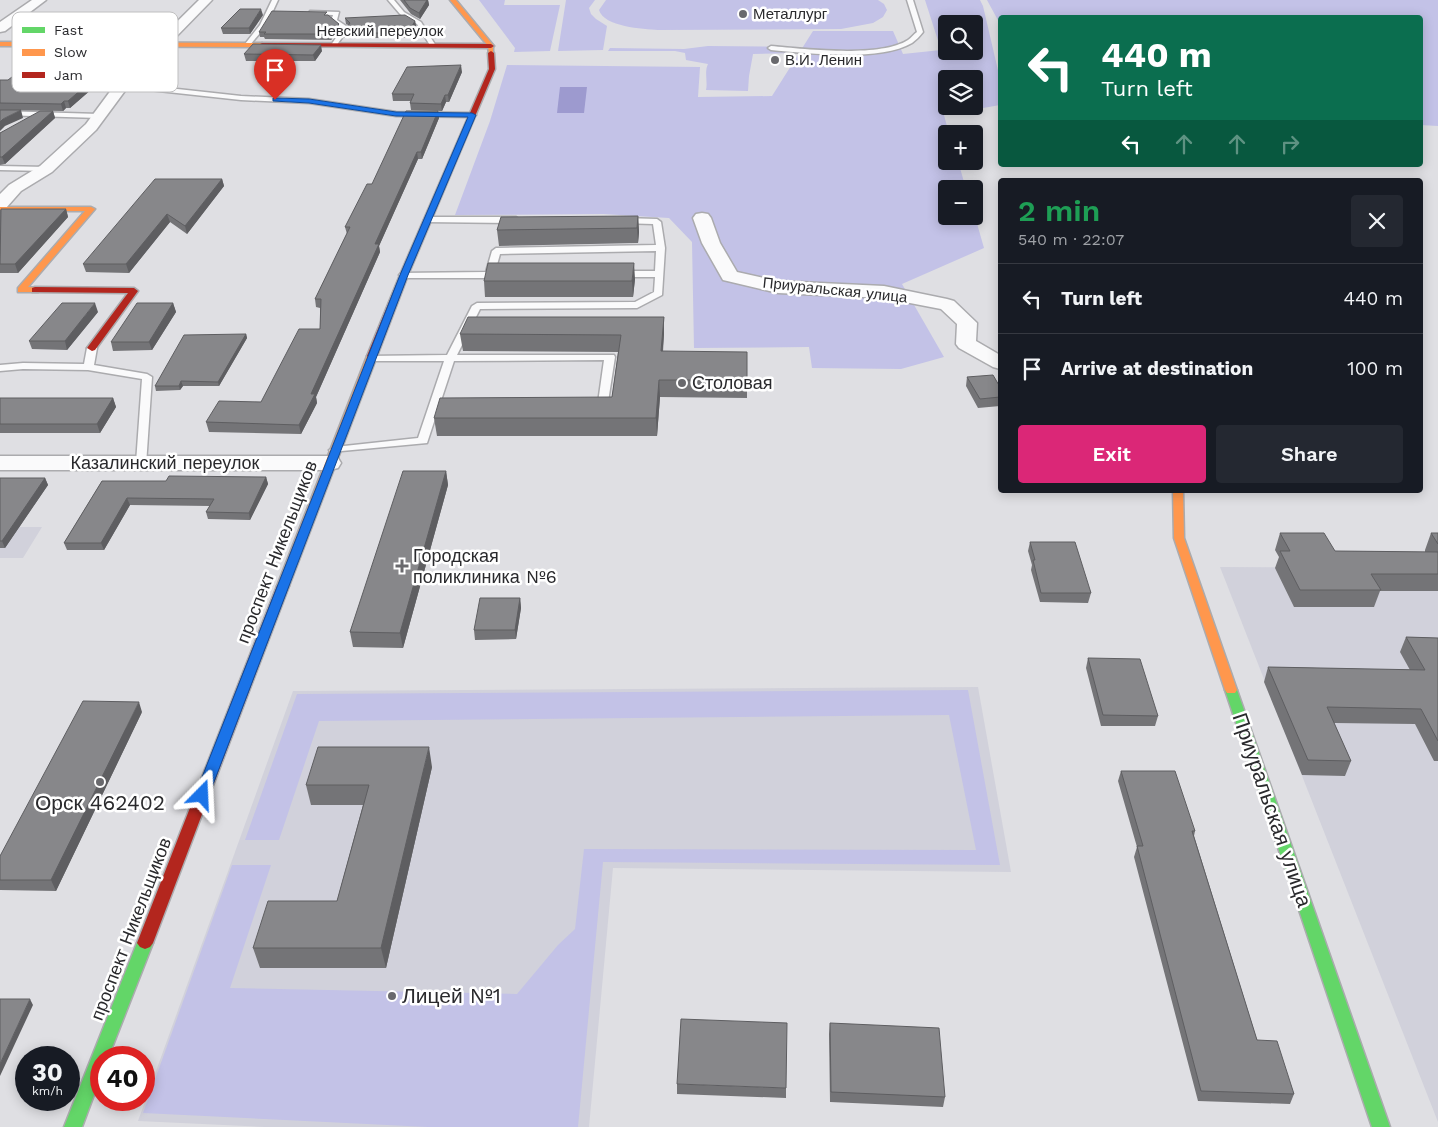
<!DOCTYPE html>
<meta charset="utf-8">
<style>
:root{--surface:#171b24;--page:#242831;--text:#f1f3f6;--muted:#9ea1a6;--line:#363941;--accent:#db2777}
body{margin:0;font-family:"Work Sans",sans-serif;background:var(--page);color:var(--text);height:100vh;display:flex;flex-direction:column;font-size:19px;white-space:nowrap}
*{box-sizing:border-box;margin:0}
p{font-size:16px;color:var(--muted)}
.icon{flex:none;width:28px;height:28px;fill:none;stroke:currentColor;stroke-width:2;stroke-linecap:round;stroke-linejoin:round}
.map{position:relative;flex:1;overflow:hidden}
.panel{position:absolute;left:998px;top:178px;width:425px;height:315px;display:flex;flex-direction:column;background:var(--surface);border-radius:5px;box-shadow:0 2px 12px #0003}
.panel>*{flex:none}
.guide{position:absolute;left:998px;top:15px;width:425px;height:152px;border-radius:5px;box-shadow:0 2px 12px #0003;background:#0b6e4f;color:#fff;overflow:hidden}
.buttons{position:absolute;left:938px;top:15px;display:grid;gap:10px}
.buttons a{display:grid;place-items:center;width:45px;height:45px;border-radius:5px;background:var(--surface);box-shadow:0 2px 12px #0003;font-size:25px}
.speed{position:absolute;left:15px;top:1046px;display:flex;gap:10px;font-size:25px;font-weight:700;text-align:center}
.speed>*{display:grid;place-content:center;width:65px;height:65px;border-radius:50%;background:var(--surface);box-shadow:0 2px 12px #0003;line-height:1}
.speed small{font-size:12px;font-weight:400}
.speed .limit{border:8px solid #d22;background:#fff;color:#111}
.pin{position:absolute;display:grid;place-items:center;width:42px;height:42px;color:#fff;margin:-51px -21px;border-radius:50% 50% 50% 0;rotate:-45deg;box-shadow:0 0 5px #0007}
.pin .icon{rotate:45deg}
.me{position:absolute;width:55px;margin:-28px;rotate:21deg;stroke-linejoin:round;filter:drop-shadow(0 0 4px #0008)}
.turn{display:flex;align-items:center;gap:18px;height:105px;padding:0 20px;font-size:22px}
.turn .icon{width:65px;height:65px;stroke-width:2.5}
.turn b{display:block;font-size:35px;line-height:42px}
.lanes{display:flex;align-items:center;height:48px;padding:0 20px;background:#0003;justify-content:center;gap:25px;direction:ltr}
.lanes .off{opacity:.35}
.round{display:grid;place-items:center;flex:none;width:52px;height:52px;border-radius:5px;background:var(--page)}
.summary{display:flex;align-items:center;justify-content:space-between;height:85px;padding:0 20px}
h1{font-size:30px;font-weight:600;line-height:38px;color:#1e9e55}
.action{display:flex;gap:10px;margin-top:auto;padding:10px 20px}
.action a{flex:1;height:58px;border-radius:5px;background:var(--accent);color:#fff;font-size:20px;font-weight:600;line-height:58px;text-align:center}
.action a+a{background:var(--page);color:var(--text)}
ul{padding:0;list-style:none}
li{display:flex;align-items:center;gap:15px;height:70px;padding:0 20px;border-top:1px solid var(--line)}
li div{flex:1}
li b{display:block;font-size:19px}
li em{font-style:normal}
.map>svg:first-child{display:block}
.built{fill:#d1d1db}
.green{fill:#c3c2e7;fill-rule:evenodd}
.water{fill:#9d9acf}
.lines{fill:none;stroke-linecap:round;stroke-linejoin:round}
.lane-casing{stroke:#ababae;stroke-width:3}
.street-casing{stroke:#ababae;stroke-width:3}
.fast-casing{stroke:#ababae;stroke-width:3}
.slow-casing{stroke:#ababae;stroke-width:3}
.jam-casing{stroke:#ababae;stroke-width:3}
.lane{fill:#fafafb;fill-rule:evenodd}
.street{fill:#fafafb;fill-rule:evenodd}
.fast{fill:#63d668;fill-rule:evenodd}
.slow{fill:#ff974d;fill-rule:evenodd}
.jam{fill:#b3261e;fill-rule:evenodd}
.wall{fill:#747477}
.shaded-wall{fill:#5e5e61}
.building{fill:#87878a;stroke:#5e5e61}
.route{fill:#1a73e8;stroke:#114b97}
.poi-dot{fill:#69696d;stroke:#fff;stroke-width:2}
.labels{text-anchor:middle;stroke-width:5;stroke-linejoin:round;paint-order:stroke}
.far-poi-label{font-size:15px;fill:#2a2a2d;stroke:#fff;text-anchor:start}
.far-street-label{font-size:15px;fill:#2a2a2d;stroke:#fff}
.poi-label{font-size:18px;fill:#2a2a2d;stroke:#fff;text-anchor:start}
.street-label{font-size:18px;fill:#2a2a2d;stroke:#fff}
.near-poi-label{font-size:21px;fill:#2a2a2d;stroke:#fff}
.near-street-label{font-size:21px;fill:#2a2a2d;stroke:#fff}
.key{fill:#fff;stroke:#bfbfc0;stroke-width:1}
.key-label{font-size:14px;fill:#2a2a2d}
</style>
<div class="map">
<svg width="1438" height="1127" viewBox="0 0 1438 1127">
<rect width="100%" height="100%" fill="#dfdfe3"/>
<!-- built -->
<path class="built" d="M0,527H42L23,558H0Z
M1425,550H1438V1122L1220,567L1436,568Z
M978,687L1011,872L613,868L589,1127H265L138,1121L293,691Z"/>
<!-- green -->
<path class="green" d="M479,0H505L504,5H560L550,51L514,52L515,48Z
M566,0H595L589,8L591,14L596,19L607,26L603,50L558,51Z
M606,0H878L884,4L887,10L883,17L873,23L841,29L658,30C643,29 604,27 599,10Z
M925,0H980L983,6L1000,79V105L944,115L949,134H946V161H958L966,189H946V216H974V213L984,248L902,284L944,357L901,369L812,368L809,347L694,348L692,242L669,218L603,214L455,215L490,121L507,65L700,67L698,97L772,96L813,31H893L903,54L941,50ZM946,24H974V51H946ZM946,79H974V106H946Z
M987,0H1438V126L1420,125V18H1000V24Z
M708,46L799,47L795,53L753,54L749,76L748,91L706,90C708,82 704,72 708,64L686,60L685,53L675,51H608L610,48L684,49Z
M968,690L1000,865L603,862L578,1127H428L143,1113L232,865H271L230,988L517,994L558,945L575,929L584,849L976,850L949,715L319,721L279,840H245L297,694Z"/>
<!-- water -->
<path class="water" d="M560,87H587L584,113H557Z"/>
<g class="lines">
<defs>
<path id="lane" d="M272,0H278L266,26L249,46H245V44L260,25Z
M388,0H394L404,12L421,22L436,46L435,47H431L417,24L400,14Z
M907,0H913L923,32C920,36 916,40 912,43C880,62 807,53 771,50L768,48L771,46C804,49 880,58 908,40C911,38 914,34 917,32Z
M310,11L339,12L337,20L349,28L336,46L331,45L342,29L331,21L333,15L308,14Z
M125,79L141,85L241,96L309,99L396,112L472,113L476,115L472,117L396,116L309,103L241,100L140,89L123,82L122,81Z
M0,111L99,114L103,116L99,118L0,115Z
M0,166L46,167L50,169L46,171L0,170Z
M428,217H516L520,220L516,223L425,222L424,220Z
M623,218L657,219L661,222L665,248L662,295L637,308L480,309L457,355H614L615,357L607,408L596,409L591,406L598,403L604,360L454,361L427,443L331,452L329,450L335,447L418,438L444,361H372L367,358L368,356L447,355L472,306L477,303L635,302L654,292L655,277H618L613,274L618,271H655L656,251L500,254L495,272L503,273L505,275L500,278H404L399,275L401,273L486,272L492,251L496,248L656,245L653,224L620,223V219Z
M92,345L97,348L94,365L147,374L152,377L146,465L142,466L136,463L142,379L88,370L23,369L0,371V365L23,363L84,364L87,348Z"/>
<path id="street" d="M32,0H46L5,31L0,32V22Z
M199,0H212L130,84L96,130L52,172L21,191L6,208L0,209V194L9,185L40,166L86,124L120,78Z
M702,213L708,214L711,218L720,243L737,272L778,281L884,286L947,299L954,301L977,323L976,341L1000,355V369L993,367L959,348L956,344L957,324L941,309L884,298L778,293L723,280L702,243L693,218L696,214Z
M0,456H330L338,458L341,463L338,468L330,470H0Z"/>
<path id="fast" d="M1231,686L1235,687L1237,690L1390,1127H1372L1225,690L1227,687Z
M145,937L150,939L153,943L108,1058H101V1076L82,1127H64L137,943L140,939Z"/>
<path id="slow" d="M450,0H456L493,45V54H489L488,46Z
M0,42L262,43L265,45L262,47L0,46Z
M0,207H91L95,209L28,287L38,288V292H18V288L85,211H0Z
M372,353L377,356L289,586L287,589H279L277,586L367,356Z
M1173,490H1183L1184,538L1237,690L1235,693H1227L1225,690L1174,538Z"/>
<path id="jam" d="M262,43L491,44L494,46L491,48L260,46V44Z
M491,51L494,53L495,69L408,275L377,356L372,359L369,358L367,356L400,275L489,69L488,53Z
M35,287L134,288L138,291L95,350L92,351L87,348L128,293L32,292V288Z
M283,582L289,586L153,943L150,947L145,949L140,947L137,943L277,586Z"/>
</defs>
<!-- lane casing -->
<use href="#lane" class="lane-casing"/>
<!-- street casing -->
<use href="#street" class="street-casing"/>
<!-- fast casing -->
<use href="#fast" class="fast-casing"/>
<!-- slow casing -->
<use href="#slow" class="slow-casing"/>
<!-- jam casing -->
<use href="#jam" class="jam-casing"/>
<!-- lane -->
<use href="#lane" class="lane"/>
<!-- street -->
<use href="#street" class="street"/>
<!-- fast -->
<use href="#fast" class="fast"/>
<!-- slow -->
<use href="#slow" class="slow"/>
<!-- jam -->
<use href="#jam" class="jam"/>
</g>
<!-- wall -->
<path class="wall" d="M400,0H428L429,5L420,19L411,14Z
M263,15L250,34H223L221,28Z
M327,15L339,24V29L331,40L265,39L264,37H260L259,32Z
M345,18L415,21L416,26L409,38H344L343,33L348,25L346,24Z
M140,30L131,39L71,38L69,32Z
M119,50L118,51L119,55L89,81H91L93,88L70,108H66L63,111L0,110V80H8Z
M322,51L315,61H246L244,54Z
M462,72L449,102H446L442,111L411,110L410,103L411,101H393L392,94Z
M53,111L55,118L5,164L0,165V133Z
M438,111L439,118L422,159H418L379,246L380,252L316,397L317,403L301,434L209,432L206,422L261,402L320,329V308L316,307L315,299L347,234L345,227L372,184Z
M222,179L224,186L187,234L170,222L129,273L86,272L83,264Z
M66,209L68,217L18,273H0V210Z
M638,216L639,232L638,243L499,246L497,230Z
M635,279L633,297H485L484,281Z
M173,303L176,312L152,350L113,351L111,342Z
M98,312L67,350L32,349L29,341Z
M664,317V334L663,352L747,380V398L660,397L657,436H437L434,418L612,397L618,352L463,351L460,334Z
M246,334L247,338L219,386H183L180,390L156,391L155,386Z
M967,377L1000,387V406L978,408L966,386Z
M0,398H113L116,407L100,433H0Z
M446,471L448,485L403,648L353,647L350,632Z
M266,477L268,484L250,520L208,519L206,512L210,506L130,505L104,550H67L64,543L102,481H166Z
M0,478H45L48,485L5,548H0Z
M1280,533L1335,551L1425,552V550L1431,533H1438V591H1380L1374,607H1294L1275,568L1279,557L1275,550Z
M1030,542L1091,593L1088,603L1040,602L1031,570L1032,565L1028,551Z
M520,598L521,608L516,639L475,640L474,630Z
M1406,637L1438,638V761H1434L1415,724L1334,723L1351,761L1345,776L1302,775L1264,682L1268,667L1410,670L1400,652Z
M1088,658L1158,716L1155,726H1101L1086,668Z
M142,712L56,891L0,890V856Z
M432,767L386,968H260L253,948L337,901L363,805H311L306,785Z
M1121,771L1195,831L1194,836L1257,1040L1294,1094L1290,1104L1198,1101L1134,857L1137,847L1118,781Z
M830,1023L945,1097L943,1107L830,1102L829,1034Z
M677,1084L786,1088V1098L677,1094Z"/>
<!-- shaded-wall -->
<path class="shaded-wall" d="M427,0H428L429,5L420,19L419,13Z
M261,9L263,15L250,34L249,28Z
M415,21L416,26L409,38L408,33Z
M139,24L140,30L131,39L130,32Z
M339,24V29L331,40L330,34Z
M118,44L119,50L118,51L119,55L82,88L80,81Z
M321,45L322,51L315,61L313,55Z
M461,65L462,72L449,102L448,95Z
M91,81L93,88L70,108L68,101Z
M445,95L446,102L442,111L441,104Z
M64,101L66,108L63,111L61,104Z
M21,110L23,118L5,126L0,131V122L3,119Z
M53,111L55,118L5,164L2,157Z
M438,111L439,118L422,159L421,152Z
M417,152L418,159L379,246L380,252L316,397L317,403L301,434L299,425L311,394L375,244Z
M222,179L224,186L187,234L185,226Z
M66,209L68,217L18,273L15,264Z
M167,214L170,222L129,273L126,264Z
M638,216L639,232L638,243L637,228Z
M634,263L635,279L633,297L632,281Z
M95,303L98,312L67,350L65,341Z
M173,303L176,312L152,350L149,342Z
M664,317V334L661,369V351Z
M246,334L247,338L219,386L218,382Z
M659,380L660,397L657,436L656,418Z
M181,381L183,386L180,390L179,386Z
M113,398L116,407L100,433L97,424Z
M446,471L448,485L403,648L400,633Z
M266,477L268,484L250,520L249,513Z
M45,478L48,485L5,548L2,541Z
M127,498L130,505L104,550L101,543Z
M520,598L521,608L516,639L515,630Z
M139,702L142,712L56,891L51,880Z
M429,747L432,767L386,968L381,948Z
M30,999L33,1005L0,1076V1064Z"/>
<!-- building -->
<path class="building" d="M404,0H427L419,13L410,8Z
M240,9H261L249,28H221Z
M272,11L327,12L324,15H328L339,24L330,34H264L266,32H259Z
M405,15L415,21L408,33H343L350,23L345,18Z
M55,44H118L113,48H117L80,81H91L68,101H64L61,104L0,103V80H8Z
M253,44L321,45L313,55L244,54Z
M461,65L448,95H445L441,104L410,103L414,94H392L407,67Z
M0,110H21L3,119L0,122Z
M40,111H53L2,157H0V133Z
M406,111H438L421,152H417L375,244H379L311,394H315L299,425L206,422L219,401L261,402L299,329H320L321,299H315L350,227H345L367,184H372Z
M155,179H222L185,226L167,214L126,264H83Z
M1,209H66L15,264H0Z
M638,216L637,228L497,230L501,217Z
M488,263H634L632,281H484Z
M62,303H95L65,341H29Z
M137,303H173L149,342H111Z
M468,317H664L661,351L747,352V380H659L656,418H434L440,398L612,397L621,335L460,334Z
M246,334L218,382L181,381L179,386H155L184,335Z
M993,375L1000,387V397L980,399L967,377Z
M0,398H113L97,424H0Z
M403,471H446L400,633L350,632Z
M169,476L266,477L249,513L206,512L214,499L127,498L101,543H64L102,481H166Z
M0,478H45L2,541H0Z
M1280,533H1324L1335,551L1438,552V574H1371L1381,590H1300L1280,551H1290Z
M1431,533H1438V544Z
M1030,542H1075L1091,593H1041L1033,560H1035Z
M480,598H520L515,630H474Z
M1406,637L1438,638V741L1421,709L1327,707L1351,761L1308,760L1268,667L1425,670Z
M1088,658L1140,659L1158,716L1103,715Z
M83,701L139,702L51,880H0V856Z
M318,747H429L381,948H253L268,901H337L369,785H306Z
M1121,771H1175L1195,831H1192L1257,1040L1277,1041L1294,1094L1201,1091L1137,846H1143Z
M0,999H30L0,1064Z
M681,1019L787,1023L786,1088L677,1084Z
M830,1023L939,1028L945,1097L831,1092Z"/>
<!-- route -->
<path class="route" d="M275,98L309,99L396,112L472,113L476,115L408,275L209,795L207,798L202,800L197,798L195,795L400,275L468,117L396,116L309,103L273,101V98Z"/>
<!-- markers -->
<g class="poi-dot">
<circle cx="743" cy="14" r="5"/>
<circle cx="775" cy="60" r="5"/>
<circle cx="682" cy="383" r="5"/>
<path d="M399.5 558.5h5v5h5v5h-5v5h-5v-5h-5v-5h5z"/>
<circle cx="100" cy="782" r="5"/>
<circle cx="392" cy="996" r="5"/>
</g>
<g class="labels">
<!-- far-poi labels -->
<g class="far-poi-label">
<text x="753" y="19">Металлург</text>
<text x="785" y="65">В.И. Ленин</text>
</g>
<!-- far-street labels -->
<g class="far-street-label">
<text x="380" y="36">Невский переулок</text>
<text transform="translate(835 290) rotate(6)" y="5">Приуральская улица</text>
</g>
<!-- poi labels -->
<g class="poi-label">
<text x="692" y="389">Столовая</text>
<text x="413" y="562">Городская<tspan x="413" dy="21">поликлиника №6</tspan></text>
</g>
<!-- street labels -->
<g class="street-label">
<text x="165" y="469">Казалинский переулок</text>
<text transform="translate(277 552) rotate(-69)" y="6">проспект Никельщиков</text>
<text transform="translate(131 929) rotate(-69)" y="6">проспект Никельщиков</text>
</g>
<!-- near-poi labels -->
<g class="near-poi-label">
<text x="100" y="810">Орск 462402</text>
<text x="402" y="1003" text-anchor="start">Лицей №1</text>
</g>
<!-- near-street labels -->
<g class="near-street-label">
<text transform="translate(1272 810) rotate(71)" y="7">Приуральская улица</text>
</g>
</g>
<!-- legend -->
<rect x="12" y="12" width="166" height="80" rx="8" class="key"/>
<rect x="22" y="27" width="23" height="6" fill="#63d668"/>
<rect x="22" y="49" width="23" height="7" fill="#ff974d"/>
<rect x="22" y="72" width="23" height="6" fill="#b3261e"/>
<g class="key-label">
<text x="54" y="35">Fast</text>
<text x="54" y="57">Slow</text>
<text x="54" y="80">Jam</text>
</g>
</svg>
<div class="buttons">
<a><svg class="icon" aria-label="search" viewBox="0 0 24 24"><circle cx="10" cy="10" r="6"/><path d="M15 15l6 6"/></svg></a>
<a><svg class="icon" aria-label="layers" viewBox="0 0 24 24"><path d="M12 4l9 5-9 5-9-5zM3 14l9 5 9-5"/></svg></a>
<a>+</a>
<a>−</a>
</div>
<div class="speed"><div>30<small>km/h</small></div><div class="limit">40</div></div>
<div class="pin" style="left:275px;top:100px;background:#d93025"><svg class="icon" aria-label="arrive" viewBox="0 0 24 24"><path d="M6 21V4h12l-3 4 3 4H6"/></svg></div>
<svg class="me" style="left:202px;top:795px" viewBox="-20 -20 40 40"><path d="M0-17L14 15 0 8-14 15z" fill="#1a73e8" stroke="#fff" stroke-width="4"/></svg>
<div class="guide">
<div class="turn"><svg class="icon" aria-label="left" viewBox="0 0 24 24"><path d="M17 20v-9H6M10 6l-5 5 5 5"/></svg><div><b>440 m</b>Turn left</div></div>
<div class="lanes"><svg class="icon" aria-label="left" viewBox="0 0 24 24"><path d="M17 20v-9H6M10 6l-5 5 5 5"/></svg><svg class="icon off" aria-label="ahead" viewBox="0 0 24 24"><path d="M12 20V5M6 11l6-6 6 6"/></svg><svg class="icon off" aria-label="ahead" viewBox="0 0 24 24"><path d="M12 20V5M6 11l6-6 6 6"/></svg><svg class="icon off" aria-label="right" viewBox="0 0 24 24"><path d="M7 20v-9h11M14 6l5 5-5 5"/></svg></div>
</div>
<section class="panel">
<div class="summary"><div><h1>2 min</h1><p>540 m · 22:07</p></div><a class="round"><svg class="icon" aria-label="close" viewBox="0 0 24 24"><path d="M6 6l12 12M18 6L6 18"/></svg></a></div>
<ul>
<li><svg class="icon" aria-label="left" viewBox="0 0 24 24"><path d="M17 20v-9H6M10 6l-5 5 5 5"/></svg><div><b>Turn left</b></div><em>440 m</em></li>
<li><svg class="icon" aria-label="arrive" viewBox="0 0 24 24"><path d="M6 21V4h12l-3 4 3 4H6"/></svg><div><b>Arrive at destination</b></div><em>100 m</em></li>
</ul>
<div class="action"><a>Exit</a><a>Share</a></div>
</section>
</div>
